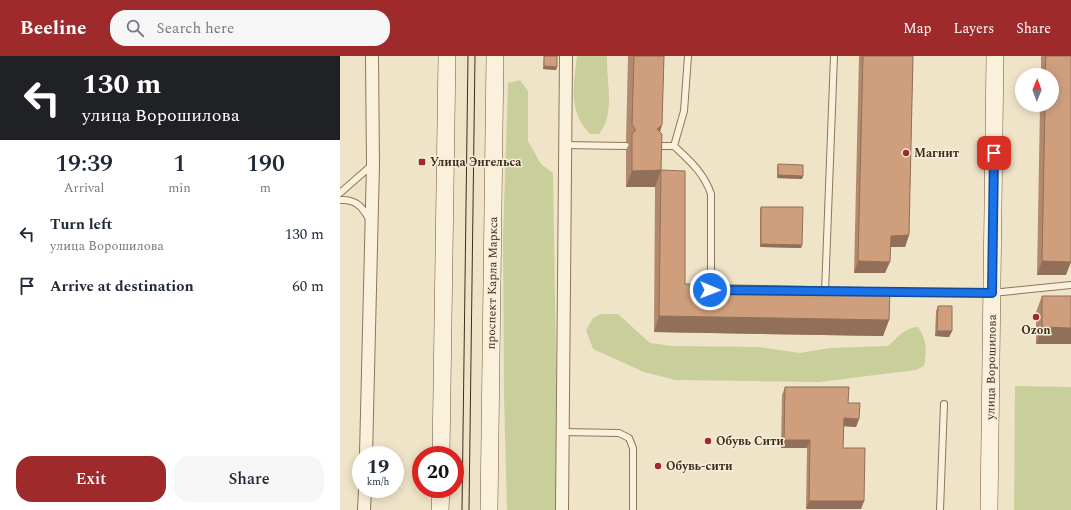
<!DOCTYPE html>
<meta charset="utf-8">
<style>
:root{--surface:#fff;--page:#f6f6f7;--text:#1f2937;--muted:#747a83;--accent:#9e2a2b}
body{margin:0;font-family:Spectral,serif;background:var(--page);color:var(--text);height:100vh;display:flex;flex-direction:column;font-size:15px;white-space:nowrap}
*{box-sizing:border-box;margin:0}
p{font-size:13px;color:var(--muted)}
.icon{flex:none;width:22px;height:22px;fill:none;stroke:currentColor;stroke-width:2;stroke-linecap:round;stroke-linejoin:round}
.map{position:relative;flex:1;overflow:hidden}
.drawer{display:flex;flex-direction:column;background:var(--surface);width:340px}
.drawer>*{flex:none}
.top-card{background:#202124;color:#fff;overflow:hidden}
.needle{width:26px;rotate:1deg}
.controls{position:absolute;left:675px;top:12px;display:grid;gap:8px}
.controls a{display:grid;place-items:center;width:44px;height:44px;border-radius:50%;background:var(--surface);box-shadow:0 2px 10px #0003;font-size:20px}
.speed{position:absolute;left:12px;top:390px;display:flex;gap:8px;font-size:20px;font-weight:700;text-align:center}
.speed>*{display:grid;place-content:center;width:52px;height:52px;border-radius:50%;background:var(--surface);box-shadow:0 2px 10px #0003;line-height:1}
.speed small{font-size:10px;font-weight:400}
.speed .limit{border:6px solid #d22;background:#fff;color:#111}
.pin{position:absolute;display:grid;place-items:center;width:34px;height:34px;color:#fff;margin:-17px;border-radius:8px;box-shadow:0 2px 6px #0006}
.me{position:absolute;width:44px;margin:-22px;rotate:91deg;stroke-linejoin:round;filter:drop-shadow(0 0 3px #0008)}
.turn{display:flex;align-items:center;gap:14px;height:84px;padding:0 16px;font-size:18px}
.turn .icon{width:52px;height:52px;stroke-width:2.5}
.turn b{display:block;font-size:28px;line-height:34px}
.eta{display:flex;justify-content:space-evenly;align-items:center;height:68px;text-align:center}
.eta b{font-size:24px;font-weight:600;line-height:28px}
.cta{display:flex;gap:8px;margin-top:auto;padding:8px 16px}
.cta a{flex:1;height:46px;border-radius:16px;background:var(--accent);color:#fff;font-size:16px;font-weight:600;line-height:46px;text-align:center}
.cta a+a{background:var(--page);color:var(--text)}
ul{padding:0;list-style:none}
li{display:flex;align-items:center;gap:12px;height:52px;padding:0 16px}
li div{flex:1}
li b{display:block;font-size:15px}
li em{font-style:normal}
header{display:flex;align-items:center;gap:24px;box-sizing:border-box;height:56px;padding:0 20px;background:var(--accent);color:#fff}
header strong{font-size:19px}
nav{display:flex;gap:22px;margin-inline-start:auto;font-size:14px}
.search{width:280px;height:36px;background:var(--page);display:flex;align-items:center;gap:10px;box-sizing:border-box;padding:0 14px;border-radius:16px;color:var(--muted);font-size:15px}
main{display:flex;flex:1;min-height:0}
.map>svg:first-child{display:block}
.green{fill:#c9cf9b}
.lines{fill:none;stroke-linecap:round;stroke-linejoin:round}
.service-casing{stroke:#8d765c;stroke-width:8}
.minor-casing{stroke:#8d765c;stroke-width:14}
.secondary-casing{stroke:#6f573f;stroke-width:18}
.service{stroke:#faf1dc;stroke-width:6}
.minor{stroke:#faf1dc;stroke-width:12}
.secondary{stroke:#faf1dc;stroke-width:17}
.tram{stroke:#3d2e20;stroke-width:1}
.wall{fill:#b2896c}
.shaded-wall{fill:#916f58}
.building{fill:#cf9f7d;stroke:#916f58}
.route-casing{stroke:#114b97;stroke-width:10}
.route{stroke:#1a73e8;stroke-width:7}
.poi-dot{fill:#9e2a2b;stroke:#f7eed8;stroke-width:1.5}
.labels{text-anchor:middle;stroke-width:3;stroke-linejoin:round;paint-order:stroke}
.poi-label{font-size:12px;font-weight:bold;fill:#3d2e20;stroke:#f7eed8;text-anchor:start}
.street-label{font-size:12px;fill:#3d2e20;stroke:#f7eed8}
</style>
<header>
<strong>Beeline</strong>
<div class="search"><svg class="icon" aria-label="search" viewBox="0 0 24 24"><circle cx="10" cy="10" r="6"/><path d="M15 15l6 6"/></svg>Search here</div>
<nav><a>Map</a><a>Layers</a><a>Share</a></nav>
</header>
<main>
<section class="drawer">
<div class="top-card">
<div class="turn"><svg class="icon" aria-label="left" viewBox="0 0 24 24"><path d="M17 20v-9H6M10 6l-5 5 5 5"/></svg><div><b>130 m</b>улица Ворошилова</div></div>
</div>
<div class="eta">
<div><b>19:39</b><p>Arrival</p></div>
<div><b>1</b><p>min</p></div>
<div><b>190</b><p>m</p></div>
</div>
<ul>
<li><svg class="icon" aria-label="left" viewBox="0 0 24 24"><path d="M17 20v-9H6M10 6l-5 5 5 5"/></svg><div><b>Turn left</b><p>улица Ворошилова</p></div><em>130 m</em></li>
<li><svg class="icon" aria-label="arrive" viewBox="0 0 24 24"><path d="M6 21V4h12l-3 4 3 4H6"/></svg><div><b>Arrive at destination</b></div><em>60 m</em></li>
</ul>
<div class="cta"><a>Exit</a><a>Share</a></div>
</section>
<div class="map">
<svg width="731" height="454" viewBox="0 0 731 454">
<rect width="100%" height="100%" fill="#f0e4c8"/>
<!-- green -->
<path class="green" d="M237,0H267C266,25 276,57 259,78H250C227,55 234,29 237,0Z
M180,24L188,35V85L201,108L213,117L217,363V454H167L164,341L163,182L168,27Z
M261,258H278L310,287L332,290L419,291L460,297L490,292L548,290C557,282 565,271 578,271C587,284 587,294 584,310L576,314L479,326L335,324L304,316L253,293L246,274L253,262Z
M675,330L731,331V454H674Z"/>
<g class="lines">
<defs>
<path id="service" d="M348,0L344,55L334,90C350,105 364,117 371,138V234H373
M224,89L286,90
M316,90H334
M0,137L32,109
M0,144C15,143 22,150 29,163
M485,236L494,0
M542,237H652L731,229
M222,376L279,377L289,382L293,392V454
M600,454L604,348"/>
<path id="minor" d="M26,399L33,108L32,0
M24,454L25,433
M222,454L226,0"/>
<path id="secondary" d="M101,399L107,0
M100,454L101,433
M149,454L155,0
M649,454L655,0"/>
</defs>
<!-- service casing -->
<use href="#service" class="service-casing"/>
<!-- minor casing -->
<use href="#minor" class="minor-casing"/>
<!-- secondary casing -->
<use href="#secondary" class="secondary-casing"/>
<!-- service -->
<use href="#service" class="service"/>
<!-- minor -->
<use href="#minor" class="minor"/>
<!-- secondary -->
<use href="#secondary" class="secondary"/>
<!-- tram -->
<path class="tram" d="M122,454L128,0
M129,454L135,0"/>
</g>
<!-- wall -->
<path class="wall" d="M204,0H217V11L216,14L203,13Z
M288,0H324L322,69L320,76L321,114L345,228L549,264L543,280L314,276L315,131H286V94L289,88L286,86Z
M519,0H573L569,179L565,191H550L545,217H514Z
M701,0H731L726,219H697L700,49H712V19H701Z
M438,108L463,120L462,123L437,122V111Z
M421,151L462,189L461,192L420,191V153Z
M702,240H731L696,288V256Z
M598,250L612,275L609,281L595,280L596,255Z
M445,331L508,347L519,363L516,371L504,370L503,392L524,445L521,453H466L467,392H441L442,339Z"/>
<!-- shaded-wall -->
<path class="shaded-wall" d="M204,10L217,11L216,14L203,13Z
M322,69L316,86L317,73Z
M321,114L315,131H286L292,115Z
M438,119L463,120L462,123L437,122Z
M569,179L565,191H547L551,180Z
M421,188L462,189L461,192L420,191Z
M518,205L550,206L545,217H514Z
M702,205L731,206L726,219H697Z
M319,260L549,264L543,280L314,276Z
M702,271L731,272V288H696Z
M597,275H612L609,281L595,280Z
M504,362L519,363L516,371L501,370Z
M444,384H470L467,392H441Z
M469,445H524L521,453H466Z"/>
<!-- building -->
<path class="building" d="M204,0H217V11L204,10Z
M294,0H324L322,69L317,73L322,78L321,114L292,115V78L296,74L292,69Z
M523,0H573L569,179L551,180L550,206L518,205Z
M706,0H731V206L702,205L705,49H712V19H705Z
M438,108L463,109V120L438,119Z
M321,114L345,115V228L550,232L549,264L319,260Z
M421,151H463L462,189L421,188Z
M702,240H731V272L702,271Z
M598,250H612V275H597Z
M445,331H509L508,347H520L519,363L504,362L503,392H525L524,445H469L470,384H444Z"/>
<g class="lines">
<defs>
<path id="route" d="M370,234L652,237L654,97"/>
</defs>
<!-- route casing -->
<use href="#route" class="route-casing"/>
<!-- route -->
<use href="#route" class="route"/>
</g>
<!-- markers -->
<g class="poi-dot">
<circle cx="566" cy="97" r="4"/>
<rect x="78" y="102" width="8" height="8" rx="2"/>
<circle cx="696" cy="261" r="4"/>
<circle cx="368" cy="385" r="4"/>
<circle cx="318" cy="410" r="4"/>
</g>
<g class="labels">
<!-- poi labels -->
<g class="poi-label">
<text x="574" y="101">Магнит</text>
<text x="90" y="110">Улица Энгельса</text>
<text x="696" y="278" text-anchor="middle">Ozon</text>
<text x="376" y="389">Обувь Сити</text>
<text x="326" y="414">Обувь-сити</text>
</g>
<!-- street labels -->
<g class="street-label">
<text transform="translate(152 227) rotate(-89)" y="4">проспект Карла Маркса</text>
<text transform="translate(651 311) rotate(-89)" y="4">улица Ворошилова</text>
</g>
</g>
</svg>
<div class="controls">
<a><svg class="needle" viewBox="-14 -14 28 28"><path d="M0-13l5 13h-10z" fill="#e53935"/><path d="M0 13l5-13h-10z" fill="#747a83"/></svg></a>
</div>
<div class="speed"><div>19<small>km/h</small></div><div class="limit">20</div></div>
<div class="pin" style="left:654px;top:97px;background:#d93025"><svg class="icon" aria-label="arrive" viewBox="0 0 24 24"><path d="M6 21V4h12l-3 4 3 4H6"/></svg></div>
<svg class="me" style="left:370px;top:234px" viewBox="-20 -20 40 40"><circle r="17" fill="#1a73e8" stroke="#fff" stroke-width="3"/><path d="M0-11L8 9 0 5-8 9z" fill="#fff"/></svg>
</div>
</main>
